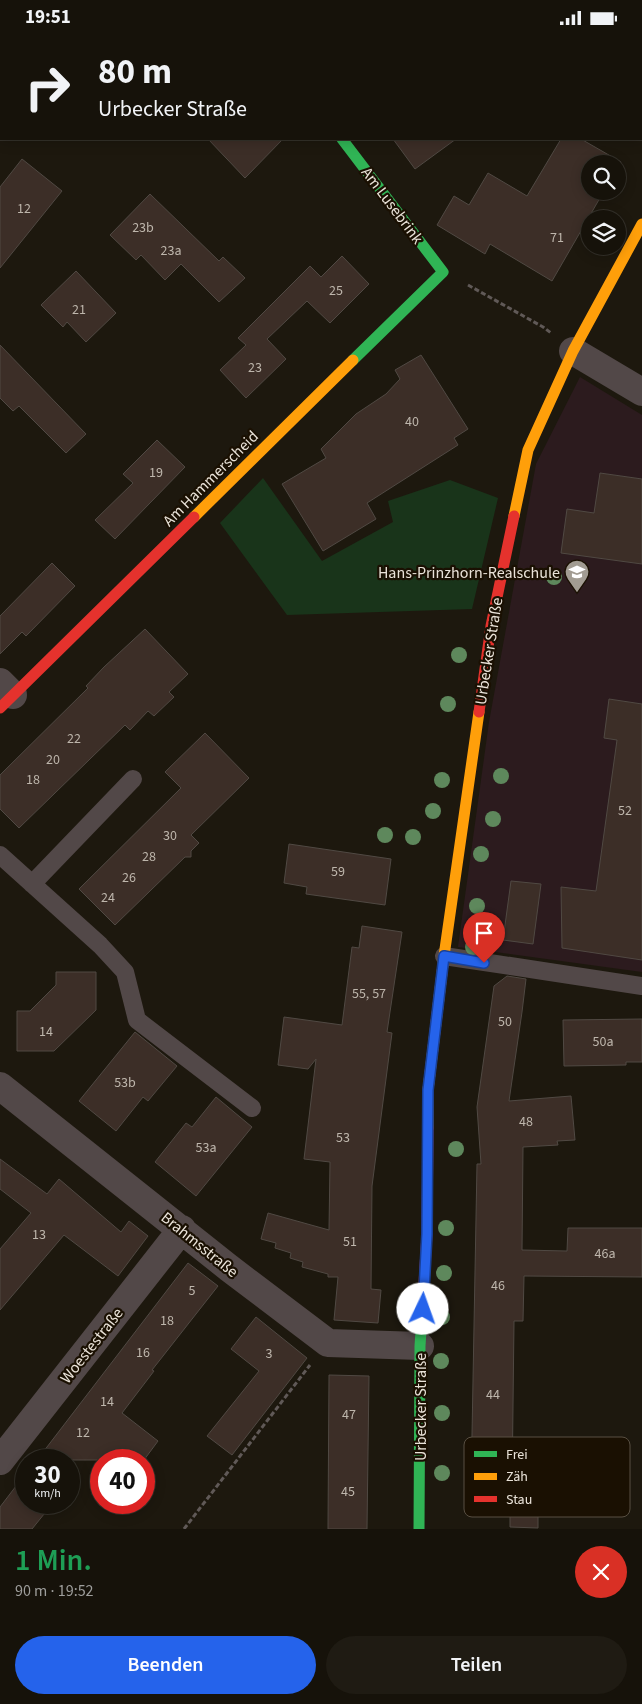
<!DOCTYPE html>
<html lang="de">
<meta charset="utf-8">
<style>
:root{--surface:#16120a;--page:#1f1b13;--text:#f1f3f6;--muted:#9e9e9c;--line:#35322b;--accent:#2563eb}
body{margin:0;font-family:"Source Sans 3",sans-serif;background:var(--page);color:var(--text);height:100vh;display:flex;flex-direction:column;font-size:19px;white-space:nowrap}
*{box-sizing:border-box;margin:0}
p{font-size:16px;color:var(--muted)}
.icon{flex:none;width:28px;height:28px;fill:none;stroke:currentColor;stroke-width:2;stroke-linecap:round;stroke-linejoin:round}
.map{position:relative;height:1494px;overflow:hidden}
.details{display:flex;flex-direction:column;background:var(--surface);flex:1}
.details>*{flex:none}
.top-card{position:absolute;left:0px;top:0px;width:642px;height:105px;box-shadow:0 2px 12px #0003,0 0 0 1px var(--line);background:#16120a;color:var(--text);overflow:hidden}
.buttons{position:absolute;left:581px;top:120px;display:grid;gap:10px}
.buttons a{display:grid;place-items:center;width:45px;height:45px;border-radius:50%;background:var(--surface);box-shadow:0 2px 12px #0003,0 0 0 1px var(--line);font-size:25px}
.speed{position:absolute;left:15px;top:1414px;display:flex;gap:10px;font-size:25px;font-weight:700;text-align:center}
.speed>*{display:grid;place-content:center;width:65px;height:65px;border-radius:50%;background:var(--surface);box-shadow:0 2px 12px #0003,0 0 0 1px var(--line);line-height:1}
.speed small{font-size:12px;font-weight:400}
.speed .limit{border:8px solid #d22;background:#fff;color:#111}
.pin{position:absolute;display:grid;place-items:center;width:42px;height:42px;color:#fff;margin:-51px -21px;border-radius:50% 50% 50% 0;rotate:-45deg;box-shadow:0 0 5px #0007}
.pin .icon{rotate:45deg}
.me{position:absolute;width:55px;margin:-28px;rotate:3deg;stroke-linejoin:round;filter:drop-shadow(0 0 4px #0008)}
.turn{display:flex;align-items:center;gap:18px;height:105px;padding:0 15px;font-size:22px}
.turn .icon{width:65px;height:65px;stroke-width:2.5}
.turn b{display:block;font-size:35px;line-height:42px}
.round{display:grid;place-items:center;flex:none;width:52px;height:52px;border-radius:26px;background:var(--page)}
.summary{display:flex;align-items:center;justify-content:space-between;height:85px;padding:0 15px}
h1{font-size:30px;font-weight:600;line-height:38px;color:#1e9e55}
.button{display:flex;gap:10px;margin-top:auto;padding:10px 15px}
.button a{flex:1;height:58px;border-radius:30px;background:var(--accent);color:#fff;font-size:20px;font-weight:600;line-height:58px;text-align:center}
.button a+a{background:var(--page);color:var(--text)}
.status{display:flex;justify-content:space-between;align-items:center;height:35px;padding:0 25px;background:var(--surface);direction:ltr}
.status svg{height:14px;fill:currentColor}
.map>svg:first-child{display:block}
.education{fill:#2c1b1e}
.green{fill:#19341a}
.building{fill:#3c2e27;stroke:#504943}
.lines{fill:none;stroke-linecap:round;stroke-linejoin:round}
.path{stroke:#605957;stroke-width:3;stroke-dasharray:5 2.5;stroke-linecap:butt}
.lane{stroke:#524848;stroke-width:18}
.street{stroke:#524848;stroke-width:28}
.fast{stroke:#30b455;stroke-width:11}
.slow{stroke:#ff9f0a;stroke-width:11}
.jam{stroke:#e5322d;stroke-width:11}
.tree{fill:#5e885c}
.route-casing{stroke:#184099;stroke-width:12}
.route{stroke:#2563eb;stroke-width:9}
.labels{text-anchor:middle;stroke-width:4.5;stroke-linejoin:round;paint-order:stroke}
.number-label{font-size:14px;fill:#beb6ac}
.street-label{font-size:16px;fill:#eae3d9;stroke:#1a1002}
.poi-label{font-size:16px;fill:#eae3d9;stroke:#1a1002;text-anchor:end}
.key{fill:#1a1002;stroke:#584f42;stroke-width:1}
.key-label{font-size:14px;fill:#eae3d9}
</style>
<div class="status"><b>19:51</b><svg viewBox="0 0 49 12"><path d="M0 12V9h3v3zM5 12V6h3v6zM10 12V3h3v9zM15 12V0h3v12zM26 1h20v11H26zM47 4h2v5h-2z"/></svg></div>
<div class="map">
<svg width="642" height="1494" viewBox="0 0 642 1494">
<rect width="100%" height="100%" fill="#1d180e"/>
<!-- education -->
<path class="education" d="M580,342L642,380V937L458,912L489,687L536,429Z"/>
<!-- green -->
<path class="green" d="M263,443L322,526L393,487L388,466L450,445L498,463L472,574L287,580L220,488Z"/>
<!-- building -->
<path class="building" d="M208,104H283L245,143Z
M393,104H456L415,134Z
M561,104H581L621,127L618,133V129H590V156H604L552,246L490,209L485,219L437,190L454,161L469,170L488,138L527,161Z
M22,124L62,156L0,233V152Z
M150,159L219,226L223,222L245,243L219,267L181,229L165,245L141,220L136,225L110,200Z
M342,221L369,249L330,288L307,266L267,304L286,324L246,363L220,335L246,310L238,303L310,231L321,242Z
M76,236L116,278L86,307L67,287L63,292L41,270Z
M0,310L86,399L66,418L19,371L13,376L0,363Z
M421,320L468,394L454,403L458,410L367,468L376,484L323,516L282,449L326,423L321,414L356,379L386,359L400,344L395,335Z
M157,405L185,432L115,504L95,485L133,448L123,439Z
M600,438L642,444V529L561,518L567,474L594,478Z
M52,528L75,551L26,601L22,597L0,619V581Z
M145,594L188,639L169,657L174,662L154,681L148,676L130,695L125,690L19,793L0,774V740L88,653L86,651L104,632Z
M609,664L642,669V925L562,913L561,852L596,856L617,705L604,703Z
M205,698L249,743L191,800L199,808L191,816V822H185L115,890L79,854L181,753L165,737Z
M289,809L391,824L385,870L306,859L307,852L284,848Z
M511,846L541,849L533,909L503,905Z
M362,891L402,897L387,997L392,998L372,1151L371,1254L381,1255L378,1288L334,1285L338,1242H328V1239L302,1232L303,1227L290,1223L291,1218L275,1213L276,1208L261,1204L268,1178L329,1195L330,1127L304,1124L316,1024L308,1034L278,1030L284,982L342,990L352,912L359,913Z
M56,937H96V975L54,1016H17V976H30L56,950Z
M507,941L526,944L522,977L509,1066L571,1061L575,1105L557,1106L558,1110L523,1112L522,1215L567,1216L568,1193H642V1242L524,1241L523,1286H514L512,1455H538V1493L510,1492V1455L471,1454L477,1129H481L477,1072L494,951Z
M642,984V1027H626V1030L564,1031L563,985Z
M135,997L177,1031L148,1066L143,1062L116,1096L79,1066Z
M216,1062L252,1092L196,1161L155,1127L186,1088L192,1092Z
M0,1124L47,1159L59,1144L121,1197L129,1186L148,1201L118,1241L64,1200L0,1275V1214L31,1178L0,1154Z
M188,1228L218,1251L152,1335L154,1336L122,1378L158,1406L144,1425H37Z
M256,1282L307,1323L232,1420L207,1401L259,1336L231,1314Z
M329,1340L369,1341L367,1494H328Z
M26,1438V1468H53L32,1494H0V1472Z"/>
<g class="lines">
<!-- path -->
<path class="path" d="M468,250L543,292L551,298
M184,1494L310,1330"/>
<!-- lane -->
<path class="lane" d="M0,820L100,910L125,937L137,985L252,1073
M32,849L133,744
M444,921L642,951"/>
<!-- street -->
<path class="street" d="M264,0L265,1
M76,1L77,0
M0,85L1,84
M573,316L642,357
M0,647L13,660
M0,1051L229,1233L328,1308L420,1311
M0,1426L182,1194"/>
<!-- fast -->
<path class="fast" d="M342,104L443,237L353,325
M419,1494L420,1311L422,1281"/>
<!-- slow -->
<path class="slow" d="M514,481L528,415L573,316L642,189
M194,482L353,325
M428,1093V1055L444,921L479,677"/>
<!-- jam -->
<path class="jam" d="M0,673L194,482
M479,677L491,591L514,481
M422,1281L427,1199L428,1093"/>
</g>
<!-- trees -->
<g class="tree">
<circle cx="554" cy="542" r="8"/>
<circle cx="459" cy="620" r="8"/>
<circle cx="448" cy="669" r="8"/>
<circle cx="501" cy="741" r="8"/>
<circle cx="442" cy="745" r="8"/>
<circle cx="433" cy="776" r="8"/>
<circle cx="493" cy="784" r="8"/>
<circle cx="385" cy="800" r="8"/>
<circle cx="413" cy="802" r="8"/>
<circle cx="481" cy="819" r="8"/>
<circle cx="477" cy="871" r="8"/>
<circle cx="473" cy="912" r="8"/>
<circle cx="456" cy="1114" r="8"/>
<circle cx="446" cy="1193" r="8"/>
<circle cx="444" cy="1238" r="8"/>
<circle cx="442" cy="1282" r="8"/>
<circle cx="441" cy="1326" r="8"/>
<circle cx="442" cy="1378" r="8"/>
<circle cx="442" cy="1438" r="8"/>
</g>
<g class="lines">
<defs>
<path id="route" d="M423,1274L427,1199L428,1055L444,921L484,928"/>
</defs>
<!-- route casing -->
<use href="#route" class="route-casing"/>
<!-- route -->
<use href="#route" class="route"/>
</g>
<!-- icons -->
<defs>
<symbol id="school-pin" viewBox="-11 -11 22 30"><path d="M0 17L-7.5 6A9.5 9.5 0 1 1 7.5 6Z" fill="#a29c92" stroke="#1a1002"/><path d="M0-5L7-2L0 1L-7-2ZM-4 1L0 2.5L4 1V4Q0 6-4 4Z" fill="#fff"/></symbol>
</defs>
<g fill-rule="evenodd">
<use href="#school-pin" x="563" y="523" width="28" height="38"/>
</g>
<g class="labels">
<!-- number labels -->
<g class="number-label">
<text x="24" y="178">12</text>
<text x="143" y="197">23b</text>
<text x="557" y="207">71</text>
<text x="171" y="220">23a</text>
<text x="336" y="260">25</text>
<text x="79" y="279">21</text>
<text x="255" y="337">23</text>
<text x="412" y="391">40</text>
<text x="156" y="442">19</text>
<text x="74" y="708">22</text>
<text x="53" y="729">20</text>
<text x="33" y="749">18</text>
<text x="625" y="780">52</text>
<text x="170" y="805">30</text>
<text x="149" y="826">28</text>
<text x="338" y="841">59</text>
<text x="129" y="847">26</text>
<text x="108" y="867">24</text>
<text x="369" y="963">55, 57</text>
<text x="505" y="991">50</text>
<text x="46" y="1001">14</text>
<text x="603" y="1011">50a</text>
<text x="125" y="1052">53b</text>
<text x="526" y="1091">48</text>
<text x="343" y="1107">53</text>
<text x="206" y="1117">53a</text>
<text x="39" y="1204">13</text>
<text x="350" y="1211">51</text>
<text x="605" y="1223">46a</text>
<text x="498" y="1255">46</text>
<text x="192" y="1260">5</text>
<text x="167" y="1290">18</text>
<text x="143" y="1322">16</text>
<text x="269" y="1323">3</text>
<text x="493" y="1364">44</text>
<text x="107" y="1371">14</text>
<text x="349" y="1384">47</text>
<text x="83" y="1402">12</text>
<text x="348" y="1461">45</text>
</g>
<!-- street labels -->
<g class="street-label">
<text transform="translate(393 170) rotate(53)" y="6">Am Lusebrink</text>
<text transform="translate(210 443) rotate(-45)" y="6">Am Hammerscheid</text>
<text transform="translate(488 616) rotate(-81)" y="6">Urbecker Straße</text>
<text transform="translate(200 1209) rotate(39)" y="6">Brahmsstraße</text>
<text transform="translate(91 1310) rotate(-52)" y="6">Woestestraße</text>
<text transform="translate(420 1372) rotate(-90)" y="6">Urbecker Straße</text>
</g>
<!-- poi labels -->
<g class="poi-label">
<text x="560" y="543">Hans-Prinzhorn-Realschule</text>
</g>
</g>
<!-- legend -->
<rect x="464" y="1402" width="166" height="80" rx="8" class="key"/>
<rect x="474" y="1416" width="23" height="6" fill="#30b455"/>
<rect x="474" y="1438" width="23" height="7" fill="#ff9f0a"/>
<rect x="474" y="1461" width="23" height="6" fill="#e5322d"/>
<g class="key-label">
<text x="506" y="1424">Frei</text>
<text x="506" y="1446">Zäh</text>
<text x="506" y="1469">Stau</text>
</g>
</svg>
<div class="buttons">
<a><svg class="icon" aria-label="search" viewBox="0 0 24 24"><circle cx="10" cy="10" r="6"/><path d="M15 15l6 6"/></svg></a>
<a><svg class="icon" aria-label="layers" viewBox="0 0 24 24"><path d="M12 4l9 5-9 5-9-5zM3 14l9 5 9-5"/></svg></a>
</div>
<div class="speed"><div>30<small>km/h</small></div><div class="limit">40</div></div>
<div class="pin" style="left:484px;top:928px;background:#d93025"><svg class="icon" aria-label="arrive" viewBox="0 0 24 24"><path d="M6 21V4h12l-3 4 3 4H6"/></svg></div>
<svg class="me" style="left:423px;top:1274px" viewBox="-20 -20 40 40"><circle r="19" fill="#fff"/><path d="M0-13L10 11 0 6-10 11z" fill="#2563eb"/></svg>
<div class="top-card">
<div class="turn"><svg class="icon" aria-label="right" viewBox="0 0 24 24"><path d="M7 20v-9h11M14 6l5 5-5 5"/></svg><div><b>80 m</b>Urbecker Straße</div></div>
</div>
</div>
<section class="details">
<div class="summary"><div><h1>1 Min.</h1><p>90 m · 19:52</p></div><a class="round" style="background:#d93025;color:#fff"><svg class="icon" aria-label="close" viewBox="0 0 24 24"><path d="M6 6l12 12M18 6L6 18"/></svg></a></div>
<div class="button"><a>Beenden</a><a>Teilen</a></div>
</section>
